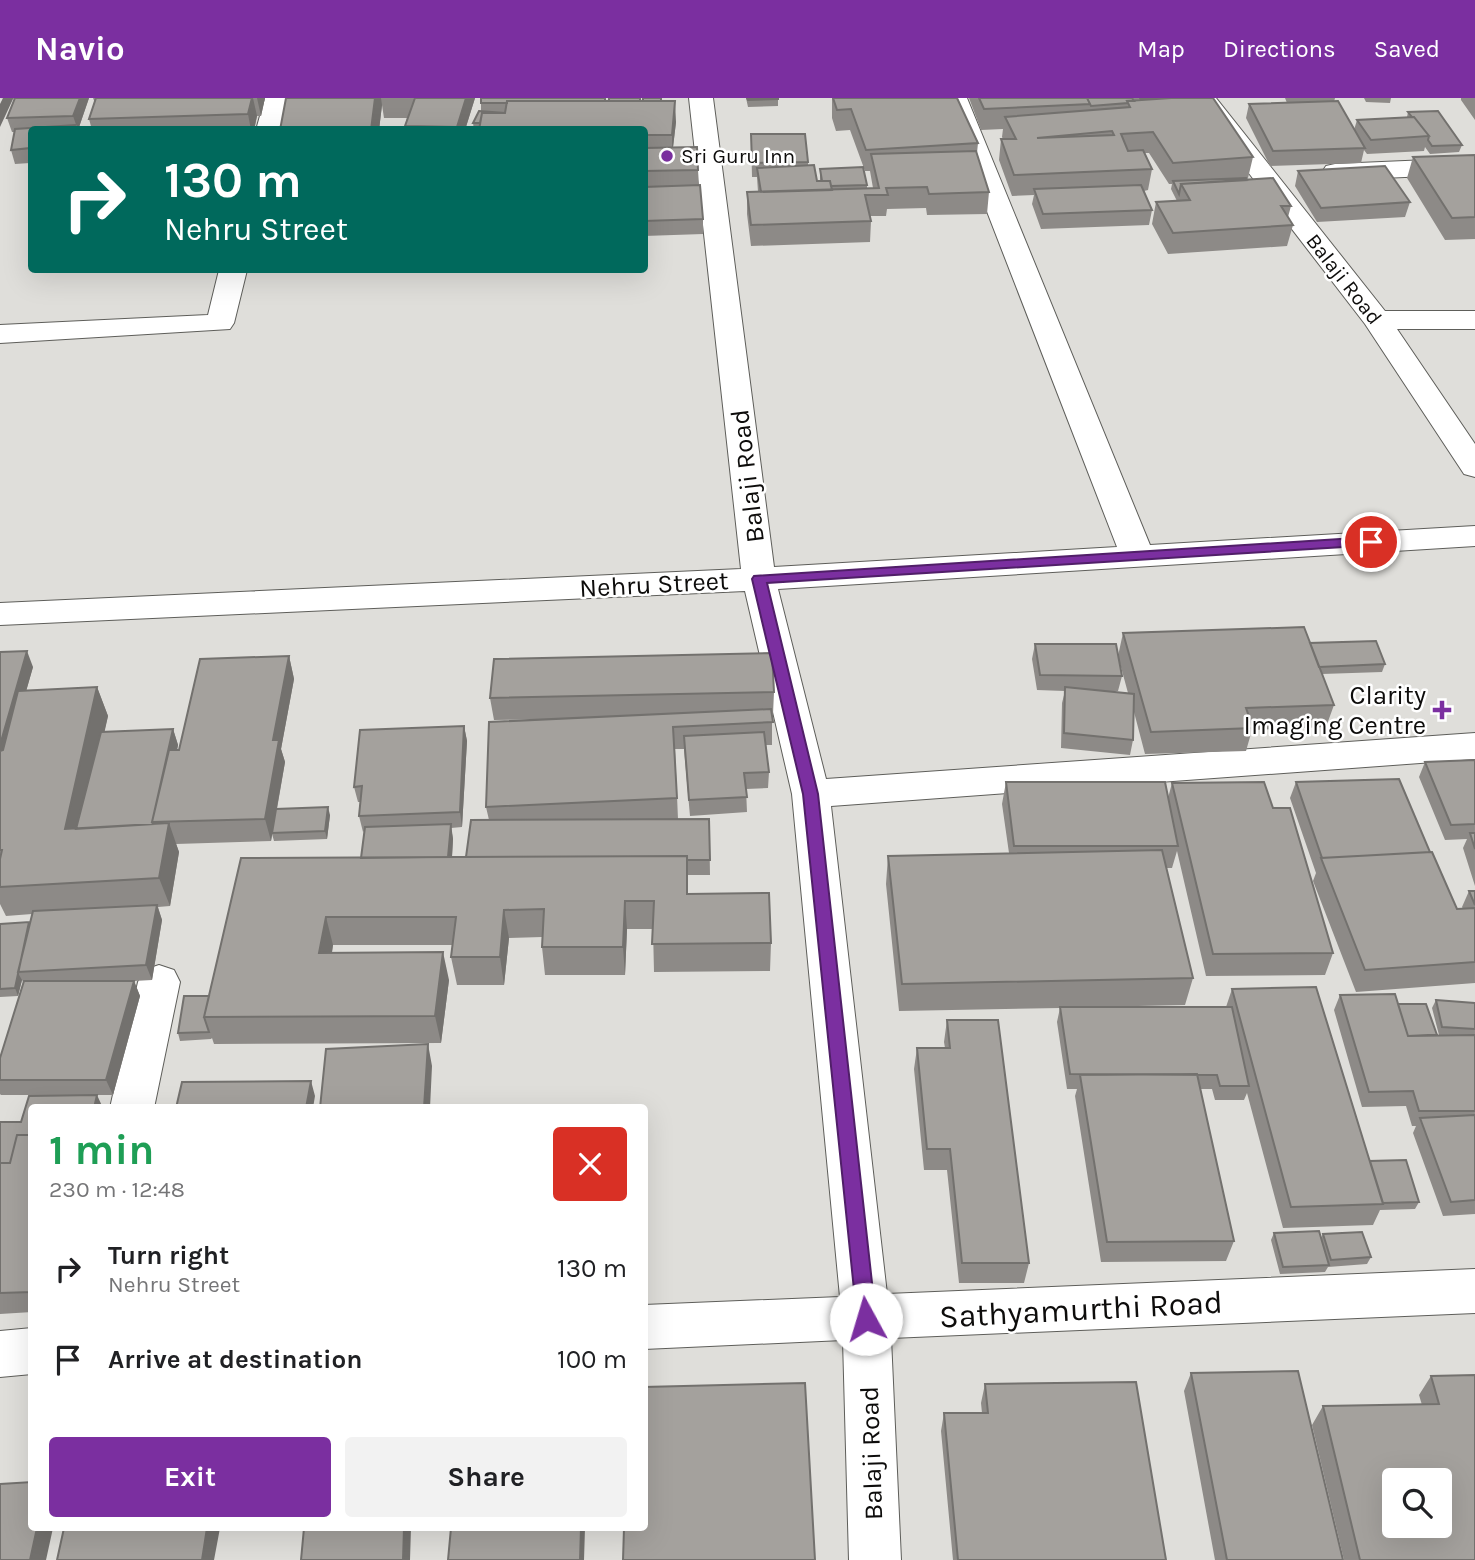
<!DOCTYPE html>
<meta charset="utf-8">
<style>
:root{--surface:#fff;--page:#f2f2f2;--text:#202124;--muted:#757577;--accent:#7b2fa0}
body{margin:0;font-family:Karla,sans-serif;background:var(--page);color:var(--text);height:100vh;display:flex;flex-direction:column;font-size:26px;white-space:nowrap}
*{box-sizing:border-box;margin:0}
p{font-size:23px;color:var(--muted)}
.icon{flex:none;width:38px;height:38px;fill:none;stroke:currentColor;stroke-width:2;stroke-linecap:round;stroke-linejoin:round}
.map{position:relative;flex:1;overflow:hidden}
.sheet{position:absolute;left:28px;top:1006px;width:620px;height:427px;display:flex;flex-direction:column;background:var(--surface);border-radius:7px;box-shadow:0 7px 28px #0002}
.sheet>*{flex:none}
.banner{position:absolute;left:28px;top:28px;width:620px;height:147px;border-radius:7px;box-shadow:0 7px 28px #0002;background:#00695c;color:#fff;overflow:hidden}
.fabs{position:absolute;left:1382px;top:1370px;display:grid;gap:14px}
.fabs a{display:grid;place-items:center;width:70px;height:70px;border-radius:7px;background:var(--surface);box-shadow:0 7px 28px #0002;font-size:35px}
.pin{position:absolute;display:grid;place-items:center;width:60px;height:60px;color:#fff;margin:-30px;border:4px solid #fff;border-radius:50%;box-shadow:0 2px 7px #0007}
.me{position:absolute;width:77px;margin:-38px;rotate:354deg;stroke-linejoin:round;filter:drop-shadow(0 0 5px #0008)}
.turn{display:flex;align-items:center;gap:24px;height:147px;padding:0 21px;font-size:32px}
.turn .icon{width:91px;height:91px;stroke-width:2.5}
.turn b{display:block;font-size:49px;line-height:60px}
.round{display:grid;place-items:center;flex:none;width:74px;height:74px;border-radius:7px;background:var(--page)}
.headline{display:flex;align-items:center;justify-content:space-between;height:119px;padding:0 21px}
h1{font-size:42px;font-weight:700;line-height:52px;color:#1e9e55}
.primary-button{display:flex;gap:14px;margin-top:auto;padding:14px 21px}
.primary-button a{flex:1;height:80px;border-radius:7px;background:var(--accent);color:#fff;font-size:28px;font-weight:700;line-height:80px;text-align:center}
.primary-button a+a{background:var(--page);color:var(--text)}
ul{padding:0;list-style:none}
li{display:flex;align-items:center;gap:21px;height:91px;padding:0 21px}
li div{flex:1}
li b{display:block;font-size:26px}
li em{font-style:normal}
header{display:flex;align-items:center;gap:42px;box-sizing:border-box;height:98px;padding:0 35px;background:var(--accent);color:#fff}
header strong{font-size:33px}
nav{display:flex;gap:38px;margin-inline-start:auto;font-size:24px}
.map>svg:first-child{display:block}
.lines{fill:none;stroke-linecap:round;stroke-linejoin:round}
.street-casing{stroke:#5e5e5a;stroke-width:2}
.street{fill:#fff;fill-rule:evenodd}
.wall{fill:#8d8a87;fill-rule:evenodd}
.shaded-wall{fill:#73716e}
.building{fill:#a4a19d;stroke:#73716e;stroke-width:2;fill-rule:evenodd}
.route{fill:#7b2fa0;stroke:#501f68;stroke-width:2}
.poi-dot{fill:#7b2fa0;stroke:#fff;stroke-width:2.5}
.labels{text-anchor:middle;stroke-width:5;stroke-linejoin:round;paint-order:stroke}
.far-poi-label{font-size:21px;fill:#0d0c0b;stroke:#fff;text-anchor:start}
.far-street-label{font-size:21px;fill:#0d0c0b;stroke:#fff}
.street-label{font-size:26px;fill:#0d0c0b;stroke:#fff}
.poi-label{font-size:26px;fill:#0d0c0b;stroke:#fff;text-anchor:end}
.near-street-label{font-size:32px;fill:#0d0c0b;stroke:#fff}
</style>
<header>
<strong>Navio</strong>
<nav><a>Map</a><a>Directions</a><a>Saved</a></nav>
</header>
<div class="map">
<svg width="1475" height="1462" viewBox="0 0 1475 1462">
<rect width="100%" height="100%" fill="#dfdeda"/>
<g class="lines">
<defs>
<path id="street" d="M265,0H289L282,32H256Z
M689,0H713L774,469L1117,449L943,0H967L1150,447L1475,428V448L778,491L826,681L1475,635V661L831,708L887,1196L1475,1171V1215L891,1240L901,1462H849L843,1242L644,1251V1207L840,1199L792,696L745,493L0,527V505L741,471Z
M1191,0H1216L1385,213H1475V231H1397L1475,346V379L1464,376L1365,226Z
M1475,60V76L1335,82L1326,80L1322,74L1326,68L1335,66Z
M219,172H247L234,225L230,231L0,245V227L208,217Z
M159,867L174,872L180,884L154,1010H110L138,884L144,872Z
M32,1230V1276L0,1279V1233Z"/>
</defs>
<!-- street casing -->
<use href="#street" class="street-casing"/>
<!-- street -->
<use href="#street" class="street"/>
</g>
<!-- wall -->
<path class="wall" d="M0,0H89L78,32H32V71L30,65L15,66L11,52L15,34H12L7,20L15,1Z
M93,0H265L261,18H257L254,32H92L89,21L95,5Z
M286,0H475L465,32H405V28L407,20H384L382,7L379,32H280Z
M641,0L640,3H662L676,24L673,49L698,72L699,87L703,121V136L644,138V32H474L473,25L481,13V5L607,3Z
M746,0H778V8L748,9Z
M832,0L978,45L977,55L989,94L987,116L927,117L926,110L887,111L886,118H870L871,123L870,144L751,148L747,116V94H758L757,79H752L751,36L808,64V68L817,83H820V71L867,87V90H873L870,73H865L850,32L836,33L832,20Z
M969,0H1213L1253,59L1248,80H1244L1291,108L1288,119L1293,127L1287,148L1168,156L1152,126L1156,104L1177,103L1171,91L1172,86H1169L1149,55H1145L1152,71L1148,92L1144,93L1152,112L1149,127L1041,131L1032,106L1034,97L1012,98L999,62L1001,41H1003L1002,39L1003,31L981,32Z
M1285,0H1335L1334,4L1354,32L1357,22L1407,19L1408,14L1462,47L1459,54L1430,56L1425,49L1424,53L1367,56L1364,52L1361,65L1270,68L1246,20L1249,6L1287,5Z
M1364,0H1391L1390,5L1366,4Z
M1461,0H1475V22L1461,2Z
M1475,57V141L1445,142L1407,80L1413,59Z
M1298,73L1410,104L1405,119L1317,124L1295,88Z
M1123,535L1310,545L1385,566L1382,574L1322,576L1334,607L1326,629L1252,632L1246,653L1145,656L1134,614L1133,642L1130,657L1061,650L1062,605L1065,593L1037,592L1032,561L1035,546L1118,558ZM1118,558L1128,595L1105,593H1118L1122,578Z
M0,554L33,569L26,593L97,589L108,618L104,634L173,631L178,647L177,652H179L289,558L294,581L281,651L285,664L277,711L330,717L327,741L274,743L272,736L271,743L176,746L179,754L170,808L158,809L162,822L152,882L134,883L140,898L113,997H1L0,996V960L24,886L22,882L18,898L0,899V826L30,825L32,816L6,818L0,806Z
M774,594L773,616H772V647H766L769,674L768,690L746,691L747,714L690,718L684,651H675L678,721H709L710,777H688V796L771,845L770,873L654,874L653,831H627L625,877H545L542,849V839L509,840L504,887H457L451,859L453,847H333L332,855L449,882L441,945L214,946L212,940L211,941L180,943L178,935L209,898L361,760L364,733L363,734L359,718L360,704H358L354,689L464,628L467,643L462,729L451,730L453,741L452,759H466L489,722L486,709L557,621L494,622L490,600Z
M1475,662V788L1463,750L1467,741L1445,742L1419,679L1425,664Z
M1006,684L1168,700L1172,685L1273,710L1333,855L1325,877L1206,878L1177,753L1172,770H1166L1193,880L1185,907L1091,909H1226L1232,891L1370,1063L1419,1104L1415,1111L1380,1112L1373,1127L1283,1130L1247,995L1244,1002H1215L1212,991H1200L1234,1143L1226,1163L1101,1164L1075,998L1077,991H1067L1057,924L1060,910L899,913L886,786L888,758L1009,755L1002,706Z
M1296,684L1430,754L1457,811H1463L1462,809L1469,793H1475V885L1356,894L1313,783L1316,775L1290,700Z
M1340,897L1398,906L1437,937H1448H1439L1432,910L1436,902L1475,905V1116L1443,1118L1413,1035L1416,1028H1412L1406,1008L1362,1009L1334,912Z
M947,922L1029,1165L1024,1185H959L947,1072H924L914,971L917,950H945L944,944Z
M32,1010V1214L0,1216V1024H21Z
M1274,1135L1321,1140L1323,1136L1371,1159L1367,1166L1328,1169L1325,1174L1280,1176L1271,1142Z
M1191,1275L1343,1462H1215L1184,1293Z
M1475,1277V1462H1344L1312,1327L1323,1308L1422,1307L1419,1297L1431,1278Z
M985,1286L1166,1462H953L941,1333L944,1315H982L981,1305Z"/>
<!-- shaded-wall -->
<path class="shaded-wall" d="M3,0H13V1L0,29V6Z
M80,0H89L78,32L73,18Z
M252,0H253L257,18L254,32H251L248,16Z
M257,0H265L261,18Z
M375,0H381L382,7L379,32H371Z
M466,0H475L465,32H457V29Z
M675,3L676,24L672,58V37Z
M27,553L33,569L2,678L0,673V647Z
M289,558L294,581L281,651L285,664L271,743L265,721L273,642Z
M97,589L108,618L82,737L65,731Z
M464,628L467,643L462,729L460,714Z
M173,631L178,647L162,724H154Z
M328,709L330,717L327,741L325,733Z
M169,725L179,754L170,808L159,780Z
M451,726L453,741L451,775L448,760Z
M625,803L627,831L625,877L623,849Z
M157,807L162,822L152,882L146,867Z
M504,812L509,840L504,887L500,859Z
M326,819L333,847L327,883L319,855Z
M443,854L449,882L441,945L435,918Z
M18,875L22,882L18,898L15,890Z
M134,883L140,898L113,997L106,982Z
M428,946L432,968L430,1010H424Z
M311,983L315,998L313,1010H306Z
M97,997L103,1010H94Z
M37,1430H53L46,1462H30Z
M207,1430H220L214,1462H202Z
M404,1430H411L410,1462H403Z
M581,1430H585L584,1462H580Z"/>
<!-- building -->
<path class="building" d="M15,0H80L73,18L7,20Z
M96,0H252L248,16L89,21Z
M286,0H375L371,32H280Z
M415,0H466L457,29L405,28Z
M481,0H605V3H507V5H481Z
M609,0H640V3H609Z
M643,0H661V3H643Z
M747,0H778V1L748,2Z
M833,0H957L978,45L866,52L851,11L837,12Z
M979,0H1087L1090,6L984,11Z
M1087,0H1132L1134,3H1127L1128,5L1091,8Z
M1140,0H1170L1141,2Z
M1171,0H1213L1253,59L1173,65L1153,34L1121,36L1128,53L1143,52L1152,71L1014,77L1001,41H1016L1005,19L1130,9L1127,3ZM1112,33L1114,37L1037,40Z
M507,3H675L672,37H644V32H479L482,15H505Z
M1338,3L1365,50L1273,53L1249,6Z
M479,13L505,15H482L480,25H473Z
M1438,13L1462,47L1432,48L1428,42L1429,38L1414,19H1412L1408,14Z
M1414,19L1429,38L1371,42L1357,22Z
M75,27L74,32H32V62H29L31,50L11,52L15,31Z
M751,36H805L808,64L752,65Z
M697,49L698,72L644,73V50Z
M976,53L989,94L929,96L927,89L886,90L888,97H865L871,123L751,127L747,94L879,90L871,56Z
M1475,57V119L1452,120L1413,59Z
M814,67L817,83H830L832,92L761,94L757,70Z
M1385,68L1410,104L1321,110L1298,73Z
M863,69L867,87L831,88L830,83H822L820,71Z
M1246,80L1247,82L1181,86L1179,96L1173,83Z
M1273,80L1291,108H1281L1293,127L1173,135L1156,104L1190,102L1181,86Z
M700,87L703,121L644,123V89Z
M1141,87L1152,112L1043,116L1034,91Z
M1304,529L1334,607L1246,610L1253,630L1151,634L1123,535Z
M1376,543L1385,566L1319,569L1310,545Z
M1035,546H1116L1122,578L1040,577Z
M27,553L0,647V554Z
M772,555L774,594L490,600L494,561Z
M289,558L273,642H279L265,721L152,724L169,652H179L200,561Z
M97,589L65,731L169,725L159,780L0,789V761L2,752H0V653L3,652L18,593Z
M1065,589L1134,596L1133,642L1064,635Z
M771,611L773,624L673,629L677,700L486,709L489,624Z
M464,628L460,714L359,718L362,688L354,689L360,632Z
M173,631L152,724L153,726L76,731L101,634Z
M764,634L769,674L744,675L747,699L689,702L684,638Z
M1475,662V726L1451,727L1425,664Z
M1399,681L1430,754L1322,760L1296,684Z
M1006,684H1165L1178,748H1014Z
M1264,684L1273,710H1290L1333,855L1213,856L1172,685Z
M328,709L325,733L272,735L276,711Z
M709,721L710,762H687V758L466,759L471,722Z
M451,726L448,759L361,760L365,729Z
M1470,735H1475V751Z
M1162,752L1193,880L902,886L888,758Z
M1432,754L1457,811L1475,810V864L1365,872L1321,760Z
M687,758V796L769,795L771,845L652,846L654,803H625L623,849H542L544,811L504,812L500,859H451L456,819H326L319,855L443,854L435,918L204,919L241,760Z
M1469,793H1475V807Z
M157,807L146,867L18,874L33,813Z
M29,824L15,890L0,891V826Z
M24,883H134L106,982H0V960Z
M1316,889L1383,1106L1291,1109L1232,891Z
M1395,896L1408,938L1475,937V1013H1419L1413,993L1369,994L1340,897Z
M184,898H209L204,919L209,934L178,935Z
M1436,902L1475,905V931L1442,929Z
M1398,906H1426L1437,937L1408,938Z
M1060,909H1232L1249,988H1220L1217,977L1070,976Z
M947,922H998L1029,1165H962L950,1051H927L917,950H950Z
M428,946L424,1010H320L326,951Z
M1197,976L1234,1143L1107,1144L1080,977Z
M311,983L306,1010H176L182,984Z
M97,997L94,1010H32V1037H17L10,1065H0V1024H21L29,998Z
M1475,1017V1102L1451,1104L1420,1020Z
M17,1037H32V1194L0,1195V1065H10Z
M1406,1062L1419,1104L1383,1105L1370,1063Z
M1319,1133L1329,1167L1283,1169L1274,1135Z
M1362,1134L1371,1159L1331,1162L1323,1136Z
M1298,1273L1343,1462H1227L1191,1275Z
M1475,1277V1462H1360L1323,1308L1439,1306L1431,1278ZM1395,1382H1440V1428H1395Z
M1136,1284L1166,1462H958L944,1315H988L985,1286Z
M805,1285L815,1462H623L624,1430H644V1289Z
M32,1384V1430H37L30,1462H0V1386Z
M64,1430H207L202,1462H57Z
M304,1430H404L403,1462H301Z
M451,1430H581L580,1462H448Z"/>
<!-- route -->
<path class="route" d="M1371,439L1376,441V447L767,485L818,696L876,1221L873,1227L866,1230L859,1227L857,1221L803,696L752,481L754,478Z"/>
<!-- markers -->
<g class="poi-dot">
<circle cx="667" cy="58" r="7"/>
<path d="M1438.5 601.5h7v7h7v7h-7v7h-7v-7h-7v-7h7z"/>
</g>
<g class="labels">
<!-- far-poi labels -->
<g class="far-poi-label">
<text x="681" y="65">Sri Guru Inn</text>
</g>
<!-- far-street labels -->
<g class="far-street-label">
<text transform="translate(1344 181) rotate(52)" y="7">Balaji Road</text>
</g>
<!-- street labels -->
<g class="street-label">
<text transform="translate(747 378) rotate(-97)" y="9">Balaji Road</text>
<text transform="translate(654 486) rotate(-3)" y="9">Nehru Street</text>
<text transform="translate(871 1355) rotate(-92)" y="9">Balaji Road</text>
</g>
<!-- poi labels -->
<g class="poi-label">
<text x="1426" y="606">Clarity<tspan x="1426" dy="30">Imaging Centre</tspan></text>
</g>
<!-- near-street labels -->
<g class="near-street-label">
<text transform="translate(1081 1211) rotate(-3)" y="11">Sathyamurthi Road</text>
</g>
</g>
</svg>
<div class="fabs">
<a><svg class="icon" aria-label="search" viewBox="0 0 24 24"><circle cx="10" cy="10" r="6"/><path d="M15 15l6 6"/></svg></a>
</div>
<div class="pin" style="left:1371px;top:444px;background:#d93025"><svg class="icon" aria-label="arrive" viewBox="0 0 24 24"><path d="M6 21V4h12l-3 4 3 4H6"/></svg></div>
<svg class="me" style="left:866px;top:1221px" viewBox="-20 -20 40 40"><circle r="19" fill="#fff"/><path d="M0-13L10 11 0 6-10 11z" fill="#7b2fa0"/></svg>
<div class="banner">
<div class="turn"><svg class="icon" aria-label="right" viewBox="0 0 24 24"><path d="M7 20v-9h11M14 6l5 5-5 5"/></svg><div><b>130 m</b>Nehru Street</div></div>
</div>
<section class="sheet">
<div class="headline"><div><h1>1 min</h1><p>230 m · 12:48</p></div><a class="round" style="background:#d93025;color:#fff"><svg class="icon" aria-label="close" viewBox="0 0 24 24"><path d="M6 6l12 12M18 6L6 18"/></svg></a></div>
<ul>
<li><svg class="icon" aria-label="right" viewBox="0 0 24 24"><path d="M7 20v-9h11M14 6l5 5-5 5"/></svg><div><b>Turn right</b><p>Nehru Street</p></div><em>130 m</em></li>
<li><svg class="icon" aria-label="arrive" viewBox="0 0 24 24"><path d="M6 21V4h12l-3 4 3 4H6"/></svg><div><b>Arrive at destination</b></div><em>100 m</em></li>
</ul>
<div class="primary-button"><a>Exit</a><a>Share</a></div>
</section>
</div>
